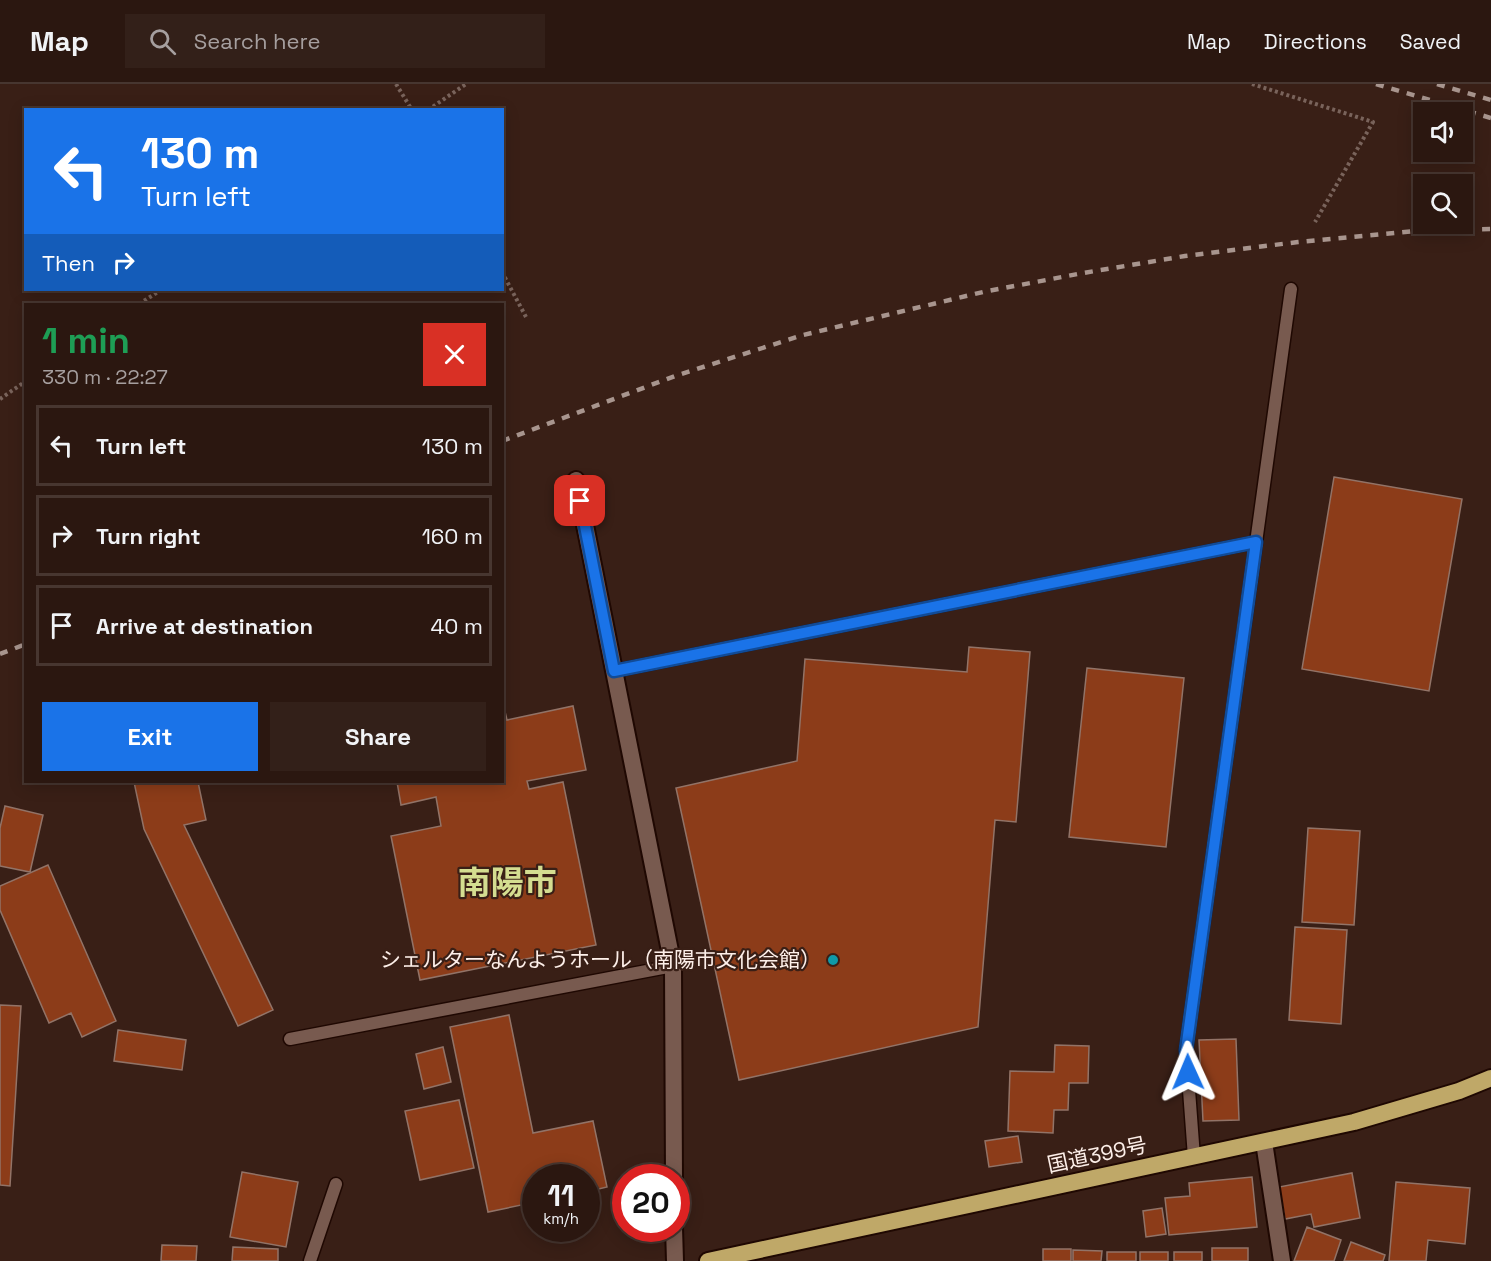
<!DOCTYPE html>
<meta charset="utf-8">
<style>
:root{--surface:#2b1710;--page:#332019;--text:#f1f3f6;--muted:#a69f9f;--line:#473630;--accent:#1a73e8}
body{margin:0;font-family:"Space Grotesk","Noto Sans JP",sans-serif;background:var(--page);color:var(--text);height:100vh;display:flex;flex-direction:column;font-size:22px;white-space:nowrap}
*{box-sizing:border-box;margin:0}
p{font-size:20px;color:var(--muted)}
.icon{flex:none;width:33px;height:33px;fill:none;stroke:currentColor;stroke-width:2;stroke-linecap:round;stroke-linejoin:round}
.map{position:relative;flex:1;overflow:hidden}
.sheet{position:absolute;left:24px;top:219px;width:480px;height:480px;display:flex;flex-direction:column;background:var(--surface);border-radius:0px;box-shadow:0 3px 15px #0003,0 0 0 2px var(--line)}
.sheet>*{flex:none}
.banner{position:absolute;left:24px;top:24px;width:480px;height:183px;border-radius:0px;box-shadow:0 3px 15px #0003,0 0 0 2px var(--line);background:#1a73e8;color:#fff;overflow:hidden}
.controls{position:absolute;left:1413px;top:18px;display:grid;gap:12px}
.controls a{display:grid;place-items:center;width:60px;height:60px;border-radius:0px;background:var(--surface);box-shadow:0 3px 15px #0003,0 0 0 2px var(--line);font-size:30px}
.speed{position:absolute;left:522px;top:1080px;display:flex;gap:12px;font-size:30px;font-weight:700;text-align:center}
.speed>*{display:grid;place-content:center;width:78px;height:78px;border-radius:50%;background:var(--surface);box-shadow:0 3px 15px #0003,0 0 0 2px var(--line);line-height:1}
.speed small{font-size:15px;font-weight:400}
.speed .limit{border:9px solid #d22;background:#fff;color:#111}
.pin{position:absolute;display:grid;place-items:center;width:51px;height:51px;color:#fff;margin:-26px;border-radius:12px;box-shadow:0 3px 9px #0006}
.me{position:absolute;width:66px;margin:-33px;rotate:359deg;stroke-linejoin:round;filter:drop-shadow(0 0 4px #0008)}
.turn{display:flex;align-items:center;gap:21px;height:126px;padding:0 18px;font-size:27px}
.turn .icon{width:78px;height:78px;stroke-width:2.5}
.turn b{display:block;font-size:42px;line-height:51px}
.then{display:flex;align-items:center;height:57px;padding:0 18px;background:#0003;gap:12px;font-size:22px}
.round{display:grid;place-items:center;flex:none;width:63px;height:63px;border-radius:0px;background:var(--page)}
.head{display:flex;align-items:center;justify-content:space-between;height:102px;padding:0 18px}
h1{font-size:36px;font-weight:800;line-height:45px;color:#1e9e55}
.action{display:flex;gap:12px;margin-top:auto;padding:12px 18px}
.action a{flex:1;height:69px;border-radius:0px;background:var(--accent);color:#fff;font-size:24px;font-weight:800;line-height:69px;text-align:center}
.action a+a{background:var(--page);color:var(--text)}
ul{padding:0;list-style:none}
li{display:flex;align-items:center;gap:18px;height:81px;margin:0 12px 9px;padding:0 6px;border:3px solid var(--line);border-radius:0px}
li div{flex:1}
li b{display:block;font-size:22px}
li em{font-style:normal}
header{display:flex;align-items:center;gap:36px;box-sizing:border-box;height:84px;padding:0 30px;background:var(--surface);border-bottom:2px solid var(--line)}
header strong{font-size:28px}
nav{display:flex;gap:33px;margin-inline-start:auto;font-size:21px}
.search{width:420px;height:54px;background:var(--page);display:flex;align-items:center;gap:15px;box-sizing:border-box;padding:0 21px;border-radius:0px;color:var(--muted);font-size:22px}
.map>svg:first-child{display:block}
.building{fill:#8c3c19;stroke:#927367;stroke-width:1.5}
.lines{fill:none;stroke-linecap:round;stroke-linejoin:round}
.service-casing{stroke:#1f0802;stroke-width:15}
.minor-casing{stroke:#1f0802;stroke-width:20}
.tertiary-casing{stroke:#1f0802;stroke-width:20}
.trunk-casing{stroke:#1f0802;stroke-width:20}
.path{stroke:#79635b;stroke-width:4;stroke-dasharray:3 3;stroke-linecap:butt}
.service{stroke:#785a4f;stroke-width:12}
.minor{stroke:#785a4f;stroke-width:16}
.tertiary{stroke:#785a4f;stroke-width:16}
.trunk{stroke:#bfa868;stroke-width:16}
.rail{stroke:#a8958e;stroke-width:4.5;stroke-dasharray:8 8;stroke-linecap:butt}
.route-casing{stroke:#114b97;stroke-width:15}
.route{stroke:#1a73e8;stroke-width:10}
.culture-dot{fill:#0f9aa8;stroke:#391f16;stroke-width:2}
.labels{text-anchor:middle;stroke-width:4.5;stroke-linejoin:round;paint-order:stroke}
.poi-label{font-size:21px;fill:#fdefe9;stroke:#391f16;text-anchor:end}
.street-label{font-size:21px;fill:#fdefe9;stroke:#391f16}
.town-label{font-size:33px;font-weight:bold;fill:#d4dd90;stroke:#391f16}
</style>
<header>
<strong>Map</strong>
<div class="search"><svg class="icon" aria-label="search" viewBox="0 0 24 24"><circle cx="10" cy="10" r="6"/><path d="M15 15l6 6"/></svg>Search here</div>
<nav><a>Map</a><a>Directions</a><a>Saved</a></nav>
</header>
<div class="map">
<svg width="1491" height="1177" viewBox="0 0 1491 1177">
<rect width="100%" height="100%" fill="#391f16"/>
<!-- building -->
<path class="building" d="M1334,393L1462,415L1429,607L1302,585Z
M969,563L1030,568L1016,738L995,736L978,943L739,996L676,704L797,677L805,575L967,588Z
M1087,584L1184,594L1166,763L1069,753Z
M502,615L507,636L573,622L586,686L527,697L529,705L563,698L596,861L420,896L391,752L441,742L436,713L401,721L397,698H502Z
M134,698H198L206,736L184,741L273,926L238,942L144,745Z
M5,722L43,731L30,788L0,782V744Z
M1308,744L1360,747L1354,841L1302,838Z
M48,781L116,937L82,953L71,929L49,939L0,826V802Z
M1295,843L1347,846L1341,940L1289,936Z
M0,921L21,922L10,1102L0,1101Z
M509,931L533,1049L593,1037L607,1103L586,1108V1094H536V1118L488,1128L450,943Z
M118,946L186,956L182,986L114,977Z
M1236,955L1239,1036L1203,1037L1199,956Z
M1055,961L1089,962L1088,999H1069L1068,1026H1054L1053,1049L1008,1047L1010,987L1054,988Z
M443,963L451,998L424,1005L416,970Z
M459,1016L474,1084L420,1096L405,1027Z
M1018,1052L1022,1078L989,1083L985,1057Z
M242,1088L298,1098L286,1163L230,1153Z
M1352,1089L1360,1134L1314,1143L1311,1130L1285,1135L1279,1103Z
M1252,1093L1257,1143L1169,1151L1165,1114L1190,1112L1189,1099Z
M1396,1098L1470,1104L1465,1160L1428,1156L1426,1177H1389Z
M1162,1124L1166,1150L1146,1153L1143,1127Z
M1307,1143L1341,1156L1334,1177H1294Z
M1351,1158L1385,1171L1383,1177H1344Z
M162,1161L197,1162L196,1177H161Z
M233,1163L278,1165V1177H232Z
M1212,1164H1248V1177H1212Z
M1043,1165H1071V1177H1043Z
M1073,1166L1102,1167L1101,1177H1073Z
M1107,1168H1136V1177H1107Z
M1140,1168H1168V1177H1140Z
M1174,1168H1202V1177H1174Z"/>
<g class="lines">
<defs>
<path id="service" d="M614,587L1256,458
M290,955L673,882
M1194,1073L1186,966L1291,205
M310,1177L336,1100"/>
<path id="minor" d="M1264,1058L1282,1177"/>
<path id="tertiary" d="M576,396L673,882L674,1094
M674,1144L675,1177"/>
<path id="trunk" d="M708,1177L1354,1038L1459,1007L1491,994"/>
</defs>
<!-- service casing -->
<use href="#service" class="service-casing"/>
<!-- minor casing -->
<use href="#minor" class="minor-casing"/>
<!-- tertiary casing -->
<use href="#tertiary" class="tertiary-casing"/>
<!-- trunk casing -->
<use href="#trunk" class="trunk-casing"/>
<!-- path -->
<path class="path" d="M396,0L412,26
M1252,0L1373,38L1315,138
M428,26L466,0
M502,188L526,233
M139,220L161,206
M0,315L26,297"/>
<!-- service -->
<use href="#service" class="service"/>
<!-- minor -->
<use href="#minor" class="minor"/>
<!-- tertiary -->
<use href="#tertiary" class="tertiary"/>
<!-- trunk -->
<use href="#trunk" class="trunk"/>
<!-- rail -->
<path class="rail" d="M1376,0L1491,34
M1437,0L1491,16
M502,357L675,292L803,251L983,208L1083,189L1185,172L1298,158L1426,146L1491,145
M0,570L26,560"/>
</g>
<g class="lines">
<defs>
<path id="route" d="M580,417L614,587L1256,458L1186,966L1188,988"/>
</defs>
<!-- route casing -->
<use href="#route" class="route-casing"/>
<!-- route -->
<use href="#route" class="route"/>
</g>
<!-- markers -->
<circle class="culture-dot" cx="833" cy="876" r="6"/>
<g class="labels">
<!-- poi labels -->
<g class="poi-label">
<text x="821" y="883">シェルターなんようホール（南陽市文化会館）</text>
</g>
<!-- street labels -->
<g class="street-label">
<text transform="translate(1097 1071) rotate(-12)" y="7">国道399号</text>
</g>
<!-- town labels -->
<g class="town-label">
<text x="507" y="810">南陽市</text>
</g>
</g>
</svg>
<div class="controls">
<a><svg class="icon" aria-label="sound" viewBox="0 0 24 24"><path d="M4 9h4l5-4v14l-5-4H4zM17 9q2 3 0 6"/></svg></a>
<a><svg class="icon" aria-label="search" viewBox="0 0 24 24"><circle cx="10" cy="10" r="6"/><path d="M15 15l6 6"/></svg></a>
</div>
<div class="speed"><div>11<small>km/h</small></div><div class="limit">20</div></div>
<div class="pin" style="left:580px;top:417px;background:#d93025"><svg class="icon" aria-label="arrive" viewBox="0 0 24 24"><path d="M6 21V4h12l-3 4 3 4H6"/></svg></div>
<svg class="me" style="left:1188px;top:988px" viewBox="-20 -20 40 40"><path d="M0-17L14 15 0 8-14 15z" fill="#1a73e8" stroke="#fff" stroke-width="4"/></svg>
<div class="banner">
<div class="turn"><svg class="icon" aria-label="left" viewBox="0 0 24 24"><path d="M17 20v-9H6M10 6l-5 5 5 5"/></svg><div><b>130 m</b>Turn left</div></div>
<div class="then">Then<svg class="icon" aria-label="right" viewBox="0 0 24 24"><path d="M7 20v-9h11M14 6l5 5-5 5"/></svg></div>
</div>
<section class="sheet">
<div class="head"><div><h1>1 min</h1><p>330 m · 22:27</p></div><a class="round" style="background:#d93025;color:#fff"><svg class="icon" aria-label="close" viewBox="0 0 24 24"><path d="M6 6l12 12M18 6L6 18"/></svg></a></div>
<ul>
<li><svg class="icon" aria-label="left" viewBox="0 0 24 24"><path d="M17 20v-9H6M10 6l-5 5 5 5"/></svg><div><b>Turn left</b></div><em>130 m</em></li>
<li><svg class="icon" aria-label="right" viewBox="0 0 24 24"><path d="M7 20v-9h11M14 6l5 5-5 5"/></svg><div><b>Turn right</b></div><em>160 m</em></li>
<li><svg class="icon" aria-label="arrive" viewBox="0 0 24 24"><path d="M6 21V4h12l-3 4 3 4H6"/></svg><div><b>Arrive at destination</b></div><em>40 m</em></li>
</ul>
<div class="action"><a>Exit</a><a>Share</a></div>
</section>
</div>
